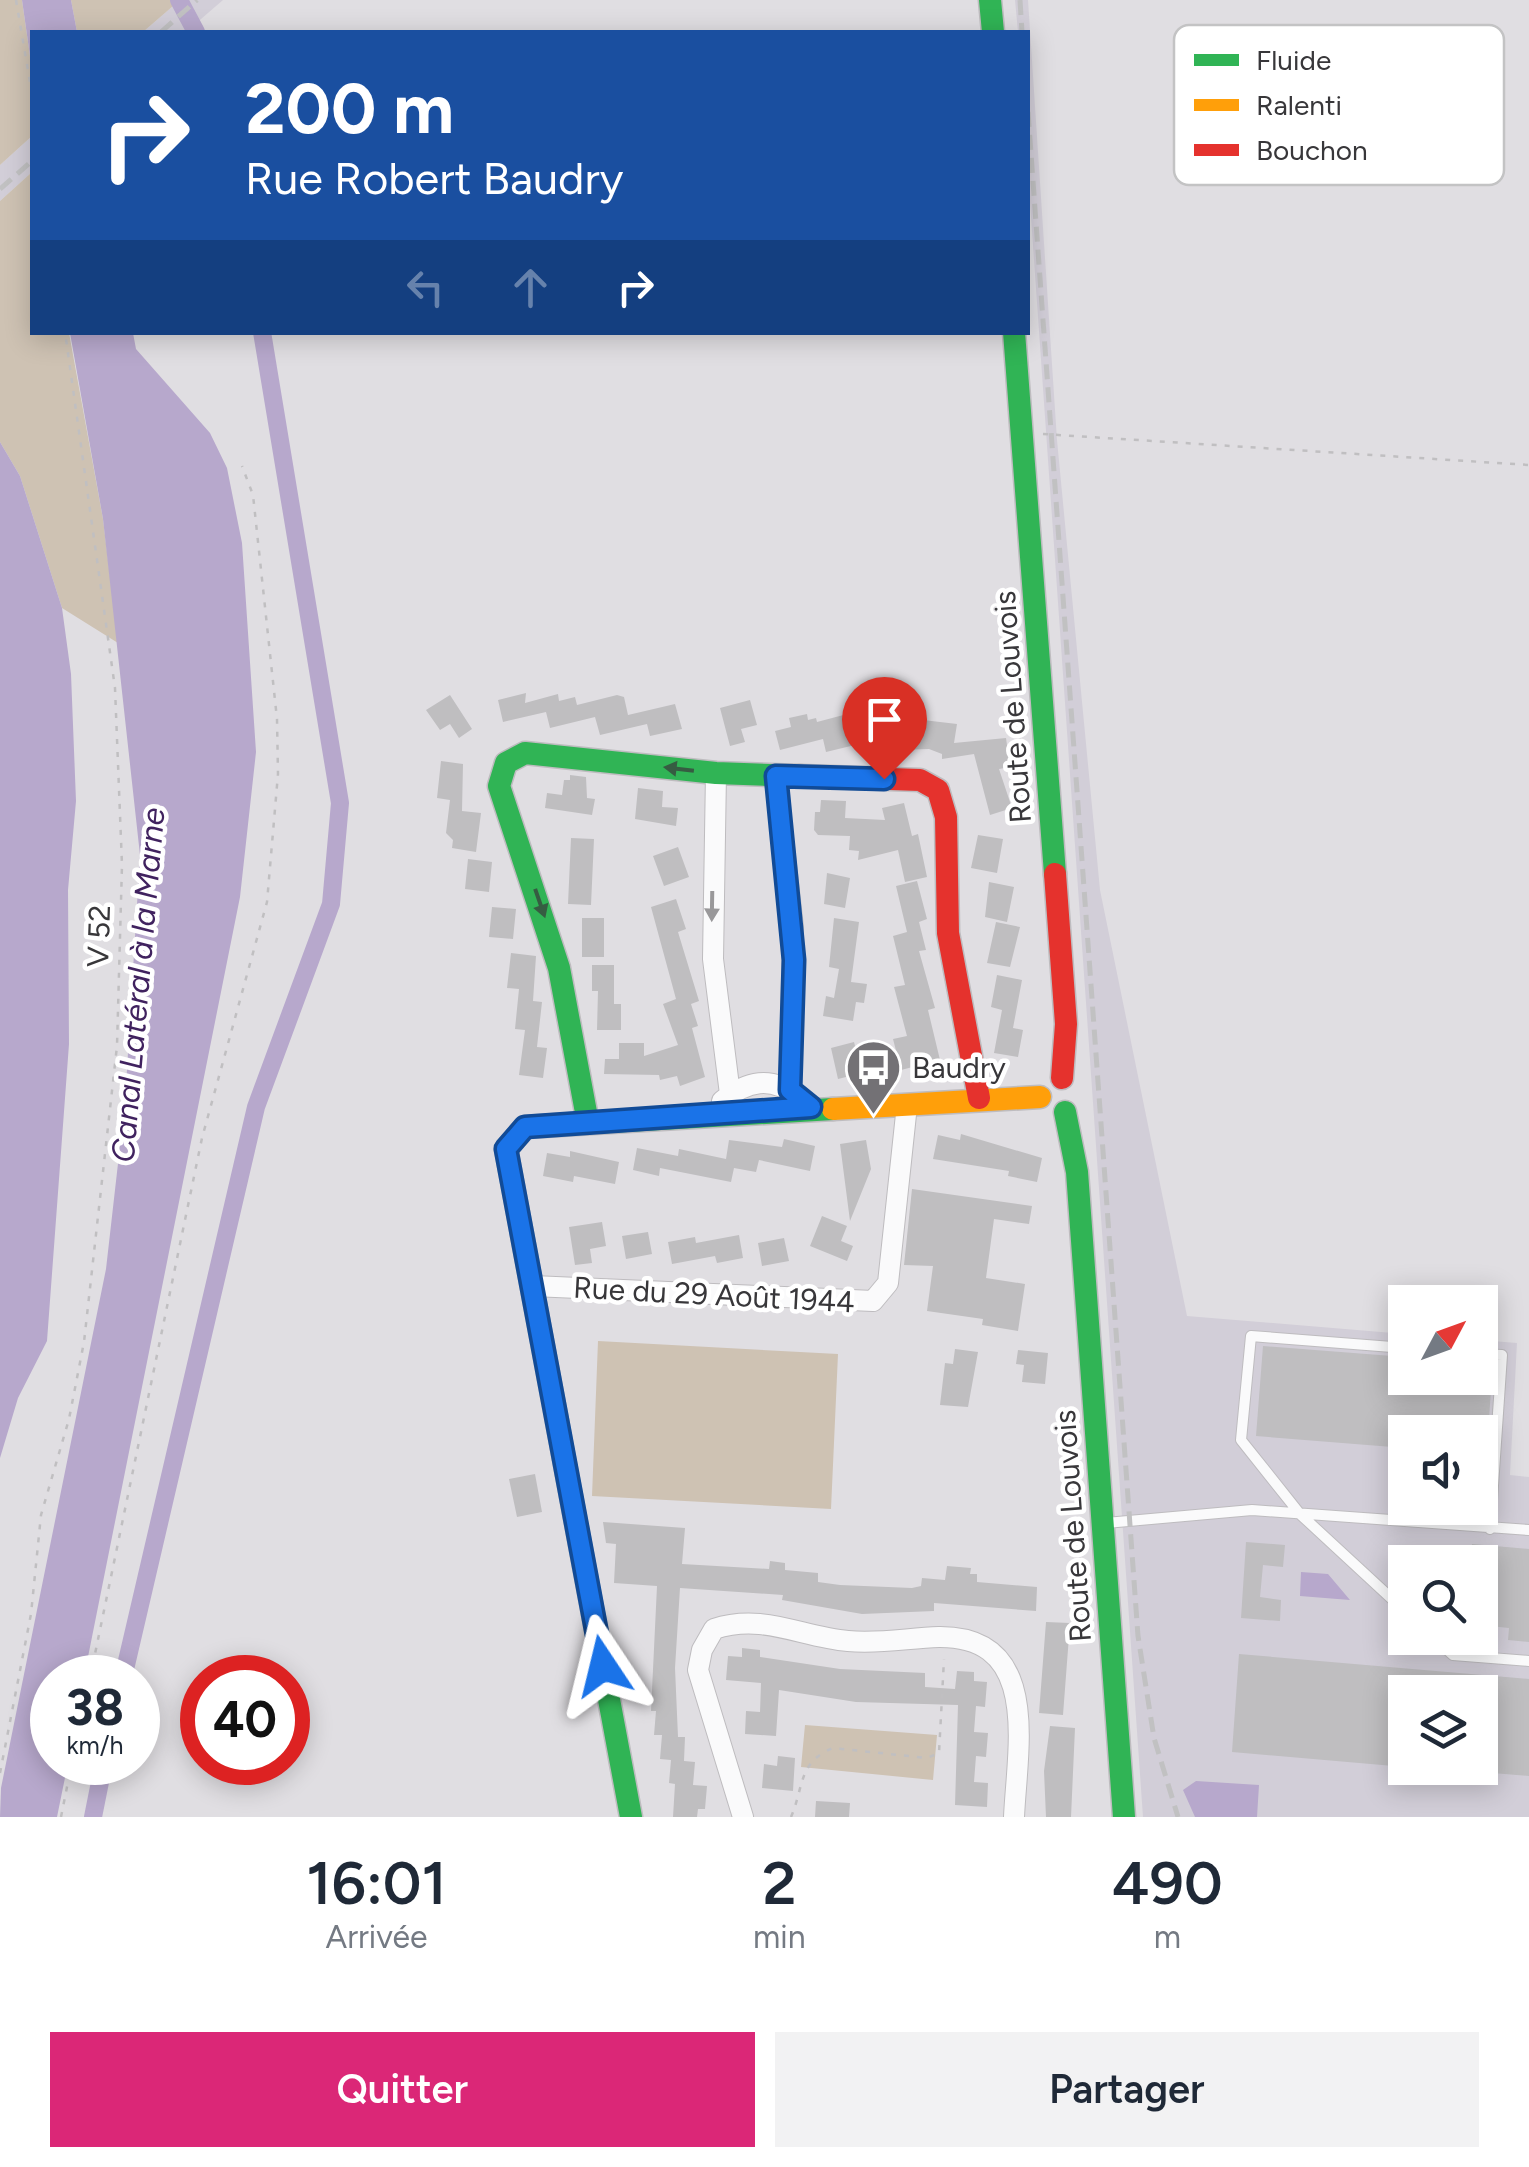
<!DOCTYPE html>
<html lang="fr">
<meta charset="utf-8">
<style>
:root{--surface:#fff;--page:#f2f2f3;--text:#1f2937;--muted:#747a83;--accent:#db2777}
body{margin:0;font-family:Figtree,sans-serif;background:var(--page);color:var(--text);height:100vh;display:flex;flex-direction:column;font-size:38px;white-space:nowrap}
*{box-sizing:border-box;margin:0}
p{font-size:32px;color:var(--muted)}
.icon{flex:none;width:55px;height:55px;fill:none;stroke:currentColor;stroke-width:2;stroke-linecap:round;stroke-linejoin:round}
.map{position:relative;height:1817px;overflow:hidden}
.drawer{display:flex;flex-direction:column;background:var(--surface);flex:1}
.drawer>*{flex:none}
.banner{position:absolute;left:30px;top:30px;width:1000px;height:305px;border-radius:0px;box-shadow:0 5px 25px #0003;background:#1a4fa0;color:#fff;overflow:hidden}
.needle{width:65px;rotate:49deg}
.tools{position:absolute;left:1388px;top:1285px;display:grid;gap:20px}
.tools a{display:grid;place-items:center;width:110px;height:110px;border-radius:0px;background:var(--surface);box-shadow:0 5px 25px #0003;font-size:50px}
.speed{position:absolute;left:30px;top:1655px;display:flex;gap:20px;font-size:50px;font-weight:700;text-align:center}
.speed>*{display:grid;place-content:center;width:130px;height:130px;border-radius:50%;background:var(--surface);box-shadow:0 5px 25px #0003;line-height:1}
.speed small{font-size:25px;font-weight:400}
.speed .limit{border:15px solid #d22;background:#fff;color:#111}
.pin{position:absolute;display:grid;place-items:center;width:85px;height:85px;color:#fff;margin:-102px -42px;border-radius:50% 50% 50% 0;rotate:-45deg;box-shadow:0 0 10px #0007}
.pin .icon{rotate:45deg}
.me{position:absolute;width:110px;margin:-55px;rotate:350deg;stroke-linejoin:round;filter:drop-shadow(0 0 8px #0008)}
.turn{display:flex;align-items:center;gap:35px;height:210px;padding:0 50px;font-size:45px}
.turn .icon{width:130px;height:130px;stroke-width:2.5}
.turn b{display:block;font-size:70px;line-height:85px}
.lanes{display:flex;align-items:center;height:95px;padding:0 50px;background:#0003;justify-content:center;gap:50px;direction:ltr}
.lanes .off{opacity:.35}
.eta{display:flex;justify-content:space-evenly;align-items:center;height:170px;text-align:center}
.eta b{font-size:60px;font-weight:600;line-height:70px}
.button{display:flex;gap:20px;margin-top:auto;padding:20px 50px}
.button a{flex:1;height:115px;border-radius:0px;background:var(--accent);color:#fff;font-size:40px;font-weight:600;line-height:115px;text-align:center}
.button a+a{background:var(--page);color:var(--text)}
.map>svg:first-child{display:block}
.built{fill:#d2ced8;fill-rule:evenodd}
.green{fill:#cec2b3}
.water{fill:#b7a8cc}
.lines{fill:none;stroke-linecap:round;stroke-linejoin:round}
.canal{stroke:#b7a8cc;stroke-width:18}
.building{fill:#bfbec0}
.lane-casing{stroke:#bebcbf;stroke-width:12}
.street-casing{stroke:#bebcbf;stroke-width:22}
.fast-casing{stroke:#bebcbf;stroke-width:25}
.slow-casing{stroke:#bebcbf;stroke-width:25}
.jam-casing{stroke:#bebcbf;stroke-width:25}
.path{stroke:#c0bfc1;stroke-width:2.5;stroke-dasharray:5 8;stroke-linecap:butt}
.lane{stroke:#fafafb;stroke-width:10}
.street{stroke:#fafafb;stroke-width:20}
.fast{stroke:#30b455;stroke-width:22}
.slow{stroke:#ff9f0a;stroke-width:22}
.jam{stroke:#e5322d;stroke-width:22}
.rail{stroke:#c1c1c2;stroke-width:5;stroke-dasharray:15 8;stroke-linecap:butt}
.oneway{fill:#365c42}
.oneway2{fill:#99989a}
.route-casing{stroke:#114b97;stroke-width:25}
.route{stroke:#1a73e8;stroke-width:18}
.labels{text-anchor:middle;stroke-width:9;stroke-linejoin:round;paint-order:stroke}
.street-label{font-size:30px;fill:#38373a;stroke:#fff}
.poi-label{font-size:30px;fill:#38373a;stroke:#fff;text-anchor:start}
.water-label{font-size:32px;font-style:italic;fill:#40225f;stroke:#fff}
.key{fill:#fff;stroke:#c3c3c4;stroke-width:2.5}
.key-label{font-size:28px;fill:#38373a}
</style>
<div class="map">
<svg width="1529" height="1817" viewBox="0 0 1529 1817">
<rect width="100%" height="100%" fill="#e0dee2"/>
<!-- built -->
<path class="built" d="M180,0H223L186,32H143Z
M1015,0H1028L1057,440L1100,890L1187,1316L1405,1334V1378H1480V1340L1517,1343L1510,1475L1529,1477V1817H1143L1028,174V32H1018ZM1405,1432H1480V1508H1405ZM1405,1562H1480V1638H1405ZM1405,1692H1480V1768H1405Z
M32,136V172L0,201V165Z"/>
<!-- green -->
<path class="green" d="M0,0H22L32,70V136L0,165Z
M71,0H180L143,32H77Z
M32,172V332L69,333L103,519L118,643L62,608L20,476L0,442V201Z
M598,1341L838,1354L831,1509L592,1496Z
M805,1725L937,1735L933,1780L801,1767Z"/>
<!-- water -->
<path class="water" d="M22,0H71L77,32H32V70Z
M70,333H133L136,349L210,433L227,468L242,543L256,752L240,897L84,1677L52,1678V1762L68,1763L57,1817H0L1,1788L106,1269L125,1102L140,855L103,519Z
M0,442L20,476L62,608L71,674L76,801L68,890L69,1044L47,1341L18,1398L0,1458Z
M1301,1572L1328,1574L1350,1600L1300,1596Z
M1196,1781L1259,1785L1257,1817H1195L1183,1790Z"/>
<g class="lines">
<!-- canal -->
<path class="canal" d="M179,0L196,32
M123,1678L256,1107L331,904L340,803L262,332
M93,1817L104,1762"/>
</g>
<!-- building -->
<path class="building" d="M526,693L525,703L558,694L559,701L575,697L577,705L617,695L624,697L628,715L675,704L682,729L650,736L647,724L600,735L595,717L550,728L546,712L503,722L498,700Z
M450,695L472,729L459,738L450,724L440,730L426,710Z
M750,700L757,725L741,729L745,742L730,746L720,708Z
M851,713L853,723L873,718L875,726L906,718L957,724L954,743L1006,738L1010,767L999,769L1012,808L990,815L974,754L942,759V754L929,749L896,750L895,746L862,755L859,744L826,752L823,739L780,750L775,731L791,727L789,718L807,714L808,720L816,718L817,722Z
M441,761L463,764L462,811L481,813L476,852L452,848L453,840L446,833L450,800L437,798Z
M570,775L586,777L587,798L595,799L592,815L545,808L547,793L562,795L564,780H570Z
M638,788L663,791L662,807L678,808L676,826L635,819Z
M821,800L846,801L845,818L885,820L882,808L904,803L912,836L918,834L927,877L905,882L898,850L858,860L859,851L849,850L850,836L818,835L814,830L815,812H820Z
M978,835L1003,839L997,873L971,868Z
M571,838L594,839L591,905L568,904Z
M678,847L689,877L664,886L653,856Z
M468,859L492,862L489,892L465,889Z
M827,873L850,878L845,908L824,904Z
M917,881L927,919L919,922L926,950L919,951L935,1008L928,1010L940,1060L901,1070L893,1039L907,1036L894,987L905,985L893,936L907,932L896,886Z
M989,882L1014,887L1007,922L985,917Z
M676,899L686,929L678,932L699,1001L691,1004L698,1026L692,1028L705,1077L680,1086L677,1076L660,1080L659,1075L604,1074L605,1059H619V1043H644V1056L678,1045L663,1004L676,999L651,907Z
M492,907L516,909L513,939L489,937Z
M582,918H604V957H582Z
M834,918L859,922L851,982L867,984L864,1003L856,1002L853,1021L823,1016L826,996L834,998L839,969L829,967Z
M996,922L1020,927L1010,967L987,963Z
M511,953L536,956L533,1001L542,1002L537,1047L547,1048L543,1078L519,1075L525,1030L515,1029L519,989L507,988Z
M592,965H614V1004H621V1030H597L598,991H592Z
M997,975L1022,980L1013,1028L1023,1030L1018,1057L994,1053L1002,1010L991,1007Z
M854,1042L862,1073L838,1079L831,1048Z
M961,1134L1042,1158L1037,1182L1008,1176L1009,1171L933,1159L938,1135L960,1140Z
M784,1139L815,1146L810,1171L759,1160L756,1172L734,1168L731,1182L660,1168L659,1176L633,1170L637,1148L678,1156L679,1149L726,1159L729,1140L782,1147Z
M866,1140L871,1169L850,1221L840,1144Z
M570,1151L619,1162L615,1184L574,1176L573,1182L543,1176L547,1153L570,1157Z
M912,1189L1032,1206L1029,1224L994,1219L986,1278L1025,1284L1018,1331L982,1325L983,1319L927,1311L933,1266L904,1265Z
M822,1216L847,1226L841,1241L853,1246L847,1261L810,1246Z
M602,1222L606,1246L590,1249L592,1263L575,1265L569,1227Z
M648,1232L652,1254L626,1259L622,1236Z
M739,1235L743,1258L717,1263L715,1256L672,1264L668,1242L695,1237L696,1243Z
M784,1238L789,1261L762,1266L758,1243Z
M1263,1346L1405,1357V1378H1480V1363H1493L1488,1432H1405V1448L1256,1436Z
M955,1349L978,1352L968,1407L940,1405L945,1363L953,1364Z
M1018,1350L1048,1353L1045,1384L1022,1382L1024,1365L1016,1364Z
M535,1474L542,1512L517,1517L509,1479Z
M603,1522L685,1528L682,1564L769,1569L770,1561L785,1563V1570L818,1573V1582L840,1585L912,1588L921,1586L922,1578L945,1580L947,1566L971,1568L970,1574H977V1582L1037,1587L1036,1611L934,1603V1611L862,1614L782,1600L783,1595L680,1588L675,1668L678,1737H685L684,1761L695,1762L693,1785L707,1786L705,1809H698L697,1817H673L675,1784L669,1783L671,1760L660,1759L662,1735H654L656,1711H651L657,1586L614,1583L616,1544L606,1543Z
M1246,1542L1285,1545L1283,1567L1263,1565L1260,1597L1281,1600L1280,1621L1241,1618Z
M1472,1544L1529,1549V1642L1508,1640L1509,1628L1480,1625V1562H1470Z
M1046,1622L1070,1623L1063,1715L1039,1713Z
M742,1648L760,1650V1657L840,1669L925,1673V1687L955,1689L957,1671L974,1672V1681L987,1682L985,1707L976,1706L974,1732L988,1733L986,1757L976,1756L974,1782L988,1783L987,1807L955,1805L958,1705L856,1702L779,1690L776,1736L745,1734L746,1711L760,1712L761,1683L726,1680L728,1656L742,1657Z
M1239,1654L1529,1679V1776L1480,1772V1692H1405V1767L1232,1752Z
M1050,1726L1075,1728L1071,1817H1046L1044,1771Z
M778,1756L795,1758L793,1791L762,1788L764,1764L777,1766Z
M816,1801L850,1803L849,1817H815Z"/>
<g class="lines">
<defs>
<path id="lane" d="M1405,1348L1251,1336L1241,1440L1300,1514L1405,1611
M1480,1354L1502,1355L1490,1529
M1106,1523L1252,1510L1529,1530
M1434,1638L1453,1655L1529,1661"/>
<path id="street" d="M716,773L713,959L730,1094
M776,776L793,927L790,1090
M722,1101C747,1081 771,1075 798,1097
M533,1286L873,1301L888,1283L907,1105
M743,1817L698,1670L702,1650L714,1629C763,1613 801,1637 848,1641C880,1644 908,1638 939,1637C1042,1636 1017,1749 1014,1817"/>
<path id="fast" d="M990,0L993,32
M1014,332L1055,874
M1065,1112L1077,1172L1124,1817
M588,1123L559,968L499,786L506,763L525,753L716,773L800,776
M631,1817L506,1149L525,1127L833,1109"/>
<path id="slow" d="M833,1109L1040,1097"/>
<path id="jam" d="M800,776L920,780L938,790L946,817L948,933L979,1098
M1055,874L1066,1024L1062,1078"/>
</defs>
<!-- lane casing -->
<use href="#lane" class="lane-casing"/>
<!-- street casing -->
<use href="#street" class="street-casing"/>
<!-- fast casing -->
<use href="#fast" class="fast-casing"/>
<!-- slow casing -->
<use href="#slow" class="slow-casing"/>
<!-- jam casing -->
<use href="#jam" class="jam-casing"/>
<!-- path -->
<path class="path" d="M16,0L32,94
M1043,434L1529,465
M90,1678L202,1138L267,902L278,774L277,719L253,495L242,466
M0,1773L31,1614L41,1515L69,1419L84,1342L117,1046L122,865L115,688L65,332
M61,1817L72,1762
M791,1817C804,1787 798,1762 833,1748L927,1758L939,1753L944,1659"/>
<!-- lane -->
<use href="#lane" class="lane"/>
<!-- street -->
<use href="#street" class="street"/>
<!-- fast -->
<use href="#fast" class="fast"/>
<!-- slow -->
<use href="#slow" class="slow"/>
<!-- jam -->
<use href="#jam" class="jam"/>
<!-- rail -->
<path class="rail" d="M1020,0L1022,32
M161,32L197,0
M1028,112L1138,1636L1154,1738L1178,1817
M0,189L32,161"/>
</g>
<!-- one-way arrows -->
<defs><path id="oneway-solid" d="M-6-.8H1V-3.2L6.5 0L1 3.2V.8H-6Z" transform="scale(2.5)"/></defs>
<g class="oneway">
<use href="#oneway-solid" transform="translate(679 769) rotate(-173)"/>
<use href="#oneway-solid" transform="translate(540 903) rotate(71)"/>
</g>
<use class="oneway2" href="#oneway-solid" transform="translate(712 906) rotate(91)"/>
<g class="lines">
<defs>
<path id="route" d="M603,1666L506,1149L525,1127L811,1107L790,1090L794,960L776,776L884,779"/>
</defs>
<!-- route casing -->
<use href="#route" class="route-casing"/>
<!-- route -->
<use href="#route" class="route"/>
</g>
<!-- icons -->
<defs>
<symbol id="bus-pin" viewBox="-11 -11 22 30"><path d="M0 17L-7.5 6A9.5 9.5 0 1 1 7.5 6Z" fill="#737175" stroke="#fff"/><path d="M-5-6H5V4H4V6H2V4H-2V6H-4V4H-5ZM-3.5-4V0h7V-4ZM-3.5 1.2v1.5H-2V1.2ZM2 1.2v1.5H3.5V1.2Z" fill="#fff"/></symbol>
</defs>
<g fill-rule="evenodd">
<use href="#bus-pin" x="842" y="1036" width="63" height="86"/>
</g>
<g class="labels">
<!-- street labels -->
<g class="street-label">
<text transform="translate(1013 707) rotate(-94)" y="10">Route de Louvois</text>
<text transform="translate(99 936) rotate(-88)" y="10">V 52</text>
<text transform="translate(714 1295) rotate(3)" y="10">Rue du 29 Août 1944</text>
<text transform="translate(1073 1526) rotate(-94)" y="10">Route de Louvois</text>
</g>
<!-- poi labels -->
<g class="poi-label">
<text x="912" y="1078">Baudry</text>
</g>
<!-- water labels -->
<g class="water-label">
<text transform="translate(138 985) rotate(-85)" y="11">Canal Latéral à la Marne</text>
</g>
</g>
<!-- legend -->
<rect x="1174" y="25" width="330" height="160" rx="15" class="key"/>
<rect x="1194" y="54" width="45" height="12" fill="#30b455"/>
<rect x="1194" y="99" width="45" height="12" fill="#ff9f0a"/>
<rect x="1194" y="144" width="45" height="12" fill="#e5322d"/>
<g class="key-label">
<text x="1256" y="70">Fluide</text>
<text x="1256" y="115">Ralenti</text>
<text x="1256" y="160">Bouchon</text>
</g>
</svg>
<div class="tools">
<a><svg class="needle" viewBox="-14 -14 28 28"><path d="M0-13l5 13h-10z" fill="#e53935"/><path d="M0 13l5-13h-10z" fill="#747a83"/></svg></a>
<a><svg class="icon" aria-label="sound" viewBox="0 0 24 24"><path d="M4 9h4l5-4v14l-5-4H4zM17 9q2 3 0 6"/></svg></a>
<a><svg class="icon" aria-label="search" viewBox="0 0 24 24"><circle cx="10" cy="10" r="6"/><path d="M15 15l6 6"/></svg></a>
<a><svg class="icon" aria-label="layers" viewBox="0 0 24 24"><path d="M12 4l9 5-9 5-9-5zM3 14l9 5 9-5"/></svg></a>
</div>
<div class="speed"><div>38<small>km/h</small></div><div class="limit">40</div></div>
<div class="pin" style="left:884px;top:779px;background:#d93025"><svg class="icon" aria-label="arrive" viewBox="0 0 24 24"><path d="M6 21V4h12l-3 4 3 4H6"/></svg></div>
<svg class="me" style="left:603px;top:1666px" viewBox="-20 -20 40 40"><path d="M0-17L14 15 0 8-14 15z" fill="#1a73e8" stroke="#fff" stroke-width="4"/></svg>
<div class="banner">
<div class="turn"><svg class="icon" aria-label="right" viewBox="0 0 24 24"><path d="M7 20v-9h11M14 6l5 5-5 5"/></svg><div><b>200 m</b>Rue Robert Baudry</div></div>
<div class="lanes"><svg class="icon off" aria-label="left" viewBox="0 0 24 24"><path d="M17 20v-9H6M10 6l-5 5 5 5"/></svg><svg class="icon off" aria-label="ahead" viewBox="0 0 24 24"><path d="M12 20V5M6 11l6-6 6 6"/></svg><svg class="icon" aria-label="right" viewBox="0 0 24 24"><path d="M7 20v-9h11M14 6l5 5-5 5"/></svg></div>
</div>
</div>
<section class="drawer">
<div class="eta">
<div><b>16:01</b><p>Arrivée</p></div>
<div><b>2</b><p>min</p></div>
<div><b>490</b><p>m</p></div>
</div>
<div class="button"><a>Quitter</a><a>Partager</a></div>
</section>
